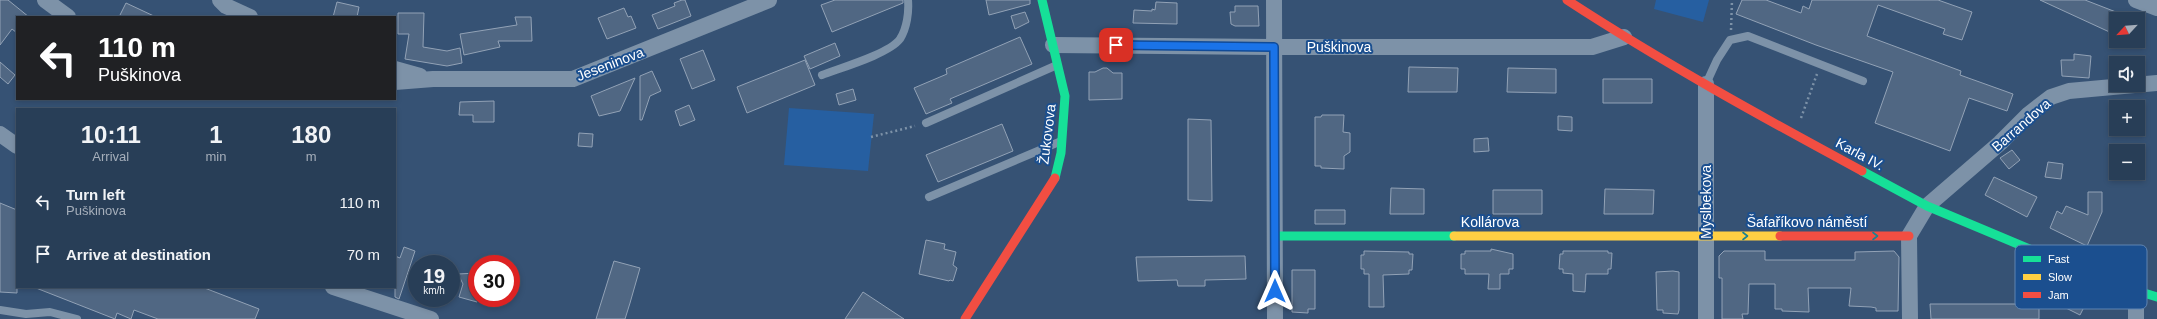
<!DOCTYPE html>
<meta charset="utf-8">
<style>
:root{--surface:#283e57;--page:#30455d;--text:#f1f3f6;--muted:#a5aeba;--line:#44576d}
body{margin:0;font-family:Helvetica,sans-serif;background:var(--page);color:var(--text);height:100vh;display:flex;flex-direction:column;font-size:15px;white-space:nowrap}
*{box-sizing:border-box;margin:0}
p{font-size:13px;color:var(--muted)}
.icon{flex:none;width:22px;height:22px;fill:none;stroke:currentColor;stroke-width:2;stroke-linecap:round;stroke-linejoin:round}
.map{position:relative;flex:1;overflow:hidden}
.drawer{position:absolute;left:16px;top:108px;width:380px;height:180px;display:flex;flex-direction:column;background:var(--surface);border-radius:0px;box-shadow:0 2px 6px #0003,0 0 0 1px var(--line)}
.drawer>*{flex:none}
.guide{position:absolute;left:16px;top:16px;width:380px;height:84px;border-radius:0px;box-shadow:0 2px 6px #0003,0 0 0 1px var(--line);background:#202124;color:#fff;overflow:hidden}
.needle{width:26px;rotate:244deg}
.fabs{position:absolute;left:2109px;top:12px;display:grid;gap:8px}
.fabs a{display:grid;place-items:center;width:36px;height:36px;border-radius:0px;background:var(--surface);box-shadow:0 2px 6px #0003,0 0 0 1px var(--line);font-size:20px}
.speed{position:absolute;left:408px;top:255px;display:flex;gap:8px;font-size:20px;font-weight:700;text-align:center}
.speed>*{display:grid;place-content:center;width:52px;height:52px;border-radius:50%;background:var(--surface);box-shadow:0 2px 6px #0003,0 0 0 1px var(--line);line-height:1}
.speed small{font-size:10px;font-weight:400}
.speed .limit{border:6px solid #d22;background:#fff;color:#111}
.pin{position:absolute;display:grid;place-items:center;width:34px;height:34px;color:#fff;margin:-17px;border-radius:8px;box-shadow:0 2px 6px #0006}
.me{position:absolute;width:44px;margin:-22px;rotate:0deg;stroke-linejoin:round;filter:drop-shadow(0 0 3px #0008)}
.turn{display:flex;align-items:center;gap:14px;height:84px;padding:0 16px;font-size:18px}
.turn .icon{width:52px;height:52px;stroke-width:2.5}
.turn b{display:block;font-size:28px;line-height:34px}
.eta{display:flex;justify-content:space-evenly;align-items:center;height:68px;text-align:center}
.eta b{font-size:24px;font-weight:700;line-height:28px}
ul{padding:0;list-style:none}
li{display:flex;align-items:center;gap:12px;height:52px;padding:0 16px}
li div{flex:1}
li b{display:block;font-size:15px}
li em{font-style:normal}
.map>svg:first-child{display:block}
.green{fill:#265fa1}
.building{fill:#506783;stroke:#92a2b6}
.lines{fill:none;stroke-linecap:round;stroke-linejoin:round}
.path{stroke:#7d92a8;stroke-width:2.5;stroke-dasharray:2 3;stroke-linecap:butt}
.lane{stroke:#7d92a8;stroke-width:8}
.street{stroke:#7d92a8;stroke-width:16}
.fast{stroke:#16e098;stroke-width:9}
.slow{stroke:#ffcf43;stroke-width:9}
.jam{stroke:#f24e42;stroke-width:9}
.oneway{stroke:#198292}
.route-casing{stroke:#114b97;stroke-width:10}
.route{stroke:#1a73e8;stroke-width:7}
.labels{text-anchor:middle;stroke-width:4;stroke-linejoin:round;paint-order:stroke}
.street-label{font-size:14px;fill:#fff;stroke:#1b4f8f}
.key{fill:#1b4f8f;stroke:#5f84b1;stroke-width:1}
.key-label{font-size:11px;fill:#fff}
</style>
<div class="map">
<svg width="2157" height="319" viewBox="0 0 2157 319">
<rect width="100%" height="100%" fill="#365274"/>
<!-- green -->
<path class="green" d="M1656,0H1709L1703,22L1654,9Z
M789,108L874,114L868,171L784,165Z"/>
<!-- building -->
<path class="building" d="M0,0H8L29,17H17V33L12,29L0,45Z
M682,0H685L691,16L658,29L652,15L675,6L674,3Z
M835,0H903V3L832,32L821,5Z
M986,0H1030V4L989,15Z
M1742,0H1766L1801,13L1803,6L1809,9L1812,0H1938L1972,12L1962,40L1943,34L1945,29L1878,5L1867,36L1961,71L1960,75L2013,94L2007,111L1969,98L1950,151L1875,123L1893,72L1816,45L1736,14Z
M2040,0H2085L2116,12V35Z
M337,2L359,7L357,17H333Z
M1156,2L1177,3V24L1133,23L1134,10L1152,11V9L1155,10Z
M126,3L156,17H119Z
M1235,6H1258L1259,26H1235L1231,24L1230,12H1235Z
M624,8L628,17L631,16L636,28L607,39L598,18Z
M1025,12L1029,22L1015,29L1011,16Z
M398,13H424L423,47L447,51L460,48L462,63L447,66L405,59L409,34H398Z
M515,17H531L532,41H498L500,47L464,55L460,34L517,25Z
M1020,37L1032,64L950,99L952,103L926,114L914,88L947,74L946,69Z
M835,43L840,56L810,69L804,56Z
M703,50L715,80L692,89L680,59Z
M2074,54L2091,56L2089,78L2062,76L2061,60H2074Z
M805,60L815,85L747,113L737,87Z
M0,62L15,75L8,84L0,77Z
M1409,67L1458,68L1457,92H1408Z
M1103,68H1107L1113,73H1122V99L1089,100V72H1095Z
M1508,68L1556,69V93L1507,92Z
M652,71L661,91L650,96L642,120H640V76Z
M635,78L620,111L599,116L591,96Z
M1603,79H1652V103H1603Z
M853,89L856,100L839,105L836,94Z
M494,101V122H473V115H459L460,102Z
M689,105L695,120L680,126L675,111Z
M1322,115H1344L1343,132L1350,133V152L1344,156V169L1321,168V166H1315V117H1321Z
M1558,116L1572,117V131L1558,130Z
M1188,119L1211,120L1212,201L1188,200Z
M1002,124L1013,151L938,182L926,155Z
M579,133L593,134L592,147L578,146Z
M1488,138L1489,151L1474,152V139Z
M2012,150L2020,160L2009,169L2000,158Z
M2048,162L2063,164L2061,179L2045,177Z
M1994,177L2037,197L2027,217L1985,195Z
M1391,188L1424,189V214H1390Z
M1605,189L1654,190L1653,214H1604Z
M1493,190H1542V214H1493Z
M2088,192H2102V212L2087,246L2050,228L2057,211L2062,214L2066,206L2088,215Z
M0,203L17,210V293L0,292Z
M1315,210H1345V224H1315Z
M926,240L945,244L944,249L956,252L953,265L957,268L953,281L950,280L949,281L919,274Z
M404,247L415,251L399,299L395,297V256L400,258Z
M1491,249L1513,254V269H1509V274H1500V289H1488L1489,274H1465V269H1461V254H1465V251H1491Z
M1364,251L1409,252V254H1413L1412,270H1409V274L1383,275L1384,307H1369V274H1364V269H1361V255H1364Z
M1563,251H1608V253H1612L1611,269H1608V274H1586L1585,292L1573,291V274L1563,273V269H1559L1560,254H1563Z
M1724,251H1765V260H1855V252L1894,251L1899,257L1898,311H1876V308L1871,307L1849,306L1851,288H1808L1809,312L1782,311V309H1775V284H1749L1748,314H1742L1743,319H1722V278H1719V256Z
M1245,256L1246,279L1205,280V286H1178L1177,280L1138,281L1136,257Z
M614,261L640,268L630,303L625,319H596Z
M1292,270H1315V309H1308V313L1292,312Z
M1673,271L1679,272V310L1678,314L1663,313V310H1657L1656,272Z
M477,273V302L459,297L463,284L458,274Z
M2063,279L2091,293L2080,315L2052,301Z
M202,287L259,309L255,319H158L134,310L131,319L117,313L115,319L36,288Z
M863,292L904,319H845Z
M1930,304H2039V319H1931Z"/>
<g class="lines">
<!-- path -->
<path class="path" d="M1731,30L1732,0
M1801,118L1817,74
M871,137L915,126"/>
<!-- lane -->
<path class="lane" d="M822,75C840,68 889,54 900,39C907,28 909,12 908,0
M1706,84L1717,60L1730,40L1748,36L1863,81
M926,123L1057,65
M929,197L1059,142
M0,310L26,314L50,312L77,319"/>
<!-- street -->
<path class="street" d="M45,0L68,17
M220,0L226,6L250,17
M1274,0L1275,319
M2136,0L2157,8
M1053,45L1274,47H1592L1624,37
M395,69L420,76
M395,82L433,79H573L769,0
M0,134L17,146
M333,287L431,319
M1706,319V84
M1910,319L1909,236L1927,206L2000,143L2029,114L2051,97L2069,91L2157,83
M2136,319V292"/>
<!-- fast -->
<path class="fast" d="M1042,0L1065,96L1061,153L1055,178
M1862,171L1927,206L2108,282L2157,297
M1275,236H1454"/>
<!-- slow -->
<path class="slow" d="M1454,236H1780"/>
<!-- jam -->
<path class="jam" d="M1567,0C1662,62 1762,117 1862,171
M1780,236H1909
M965,319L1055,178"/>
</g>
<!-- one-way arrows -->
<defs><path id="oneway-chevron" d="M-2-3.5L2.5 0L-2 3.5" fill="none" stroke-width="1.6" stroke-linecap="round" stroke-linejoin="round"/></defs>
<g class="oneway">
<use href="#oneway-chevron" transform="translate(1745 236)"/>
<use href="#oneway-chevron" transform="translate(1875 236)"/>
</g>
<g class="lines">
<defs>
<path id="route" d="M1116,45L1274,47L1275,291"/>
</defs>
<!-- route casing -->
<use href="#route" class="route-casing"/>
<!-- route -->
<use href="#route" class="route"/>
</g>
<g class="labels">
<!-- street labels -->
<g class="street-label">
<text x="1339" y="52">Puškinova</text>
<text transform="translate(610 64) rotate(-21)" y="5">Jeseninova</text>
<text transform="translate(2021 125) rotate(-41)" y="5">Barrandova</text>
<text transform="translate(1047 134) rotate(-83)" y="5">Žukovova</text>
<text transform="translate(1860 154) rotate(28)" y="5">Karla IV.</text>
<text transform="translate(1706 202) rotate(-90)" y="5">Myslbekova</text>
<text x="1490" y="227">Kollárova</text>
<text x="1807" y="227">Šafaříkovo náměstí</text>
</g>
</g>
<!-- legend -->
<rect x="2015" y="245" width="132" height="64" rx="6" class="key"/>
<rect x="2023" y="256" width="18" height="6" fill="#16e098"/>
<rect x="2023" y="274" width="18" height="6" fill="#ffcf43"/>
<rect x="2023" y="292" width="18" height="6" fill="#f24e42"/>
<g class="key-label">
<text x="2048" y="263">Fast</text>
<text x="2048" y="281">Slow</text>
<text x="2048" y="299">Jam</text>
</g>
</svg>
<div class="fabs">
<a><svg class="needle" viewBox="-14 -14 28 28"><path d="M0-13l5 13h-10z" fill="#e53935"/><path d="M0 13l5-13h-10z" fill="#a5aeba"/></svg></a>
<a><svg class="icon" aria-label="sound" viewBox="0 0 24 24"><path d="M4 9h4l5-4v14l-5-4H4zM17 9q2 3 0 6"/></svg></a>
<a>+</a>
<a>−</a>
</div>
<div class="speed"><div>19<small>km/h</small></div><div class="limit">30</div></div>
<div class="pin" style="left:1116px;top:45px;background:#d93025"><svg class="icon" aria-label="arrive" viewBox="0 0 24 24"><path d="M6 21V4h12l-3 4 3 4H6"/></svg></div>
<svg class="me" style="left:1275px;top:291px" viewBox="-20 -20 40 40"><path d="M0-17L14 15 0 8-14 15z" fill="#1a73e8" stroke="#fff" stroke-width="4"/></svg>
<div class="guide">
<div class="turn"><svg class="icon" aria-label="left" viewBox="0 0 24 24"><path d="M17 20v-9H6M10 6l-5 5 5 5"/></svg><div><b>110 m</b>Puškinova</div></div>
</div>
<section class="drawer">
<div class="eta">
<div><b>10:11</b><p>Arrival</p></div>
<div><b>1</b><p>min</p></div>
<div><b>180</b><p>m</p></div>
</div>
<ul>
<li><svg class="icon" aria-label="left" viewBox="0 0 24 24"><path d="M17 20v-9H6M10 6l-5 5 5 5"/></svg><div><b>Turn left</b><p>Puškinova</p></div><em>110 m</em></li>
<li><svg class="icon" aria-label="arrive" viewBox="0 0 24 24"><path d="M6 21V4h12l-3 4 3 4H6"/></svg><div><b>Arrive at destination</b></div><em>70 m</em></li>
</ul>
</section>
</div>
